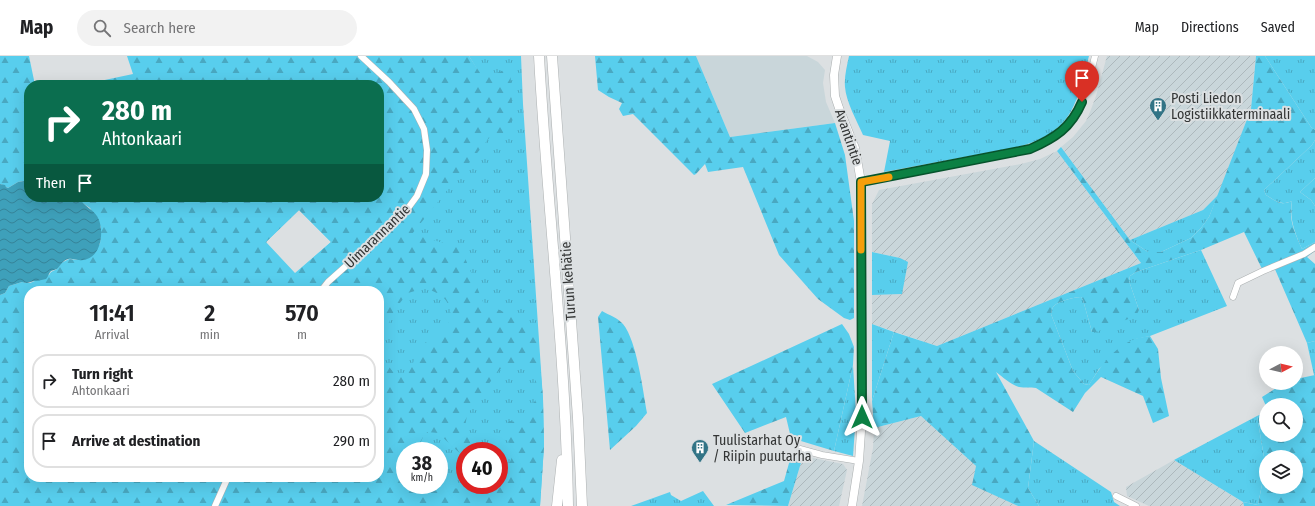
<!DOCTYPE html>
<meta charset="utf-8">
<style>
:root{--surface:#fff;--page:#f2f2f2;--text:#202124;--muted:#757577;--line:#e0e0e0}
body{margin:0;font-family:"Fira Sans Condensed",sans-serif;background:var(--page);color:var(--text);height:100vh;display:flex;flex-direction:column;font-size:15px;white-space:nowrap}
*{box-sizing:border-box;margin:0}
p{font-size:13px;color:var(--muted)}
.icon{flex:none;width:22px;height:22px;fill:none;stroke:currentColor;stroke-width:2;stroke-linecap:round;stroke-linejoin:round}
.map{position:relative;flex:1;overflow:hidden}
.panel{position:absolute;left:24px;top:230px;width:360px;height:196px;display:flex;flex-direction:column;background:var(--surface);border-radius:16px;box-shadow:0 4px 16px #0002}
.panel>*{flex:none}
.top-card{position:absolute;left:24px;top:24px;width:360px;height:122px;border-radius:16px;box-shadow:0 4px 16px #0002;background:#0b6e4f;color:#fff;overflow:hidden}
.needle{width:26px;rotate:83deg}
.fabs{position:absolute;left:1259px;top:290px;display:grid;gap:8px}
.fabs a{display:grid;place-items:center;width:44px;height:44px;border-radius:50%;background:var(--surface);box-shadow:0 4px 16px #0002;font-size:20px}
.speed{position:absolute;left:396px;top:386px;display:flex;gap:8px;font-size:20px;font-weight:700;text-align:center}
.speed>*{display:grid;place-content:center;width:52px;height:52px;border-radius:50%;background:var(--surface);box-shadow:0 4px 16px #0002;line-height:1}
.speed small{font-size:10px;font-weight:400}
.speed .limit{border:6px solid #d22;background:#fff;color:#111}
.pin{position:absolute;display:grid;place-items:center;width:34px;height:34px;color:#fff;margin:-41px -17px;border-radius:50% 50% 50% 0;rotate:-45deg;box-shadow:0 0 4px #0007}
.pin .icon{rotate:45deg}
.me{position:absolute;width:44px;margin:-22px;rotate:0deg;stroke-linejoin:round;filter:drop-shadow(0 0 3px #0008)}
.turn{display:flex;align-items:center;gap:14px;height:84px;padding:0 12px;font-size:18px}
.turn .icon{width:52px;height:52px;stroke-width:2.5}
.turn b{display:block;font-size:28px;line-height:34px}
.then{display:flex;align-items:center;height:38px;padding:0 12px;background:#0003;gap:8px;font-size:15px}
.eta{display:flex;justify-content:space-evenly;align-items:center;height:68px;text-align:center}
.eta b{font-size:24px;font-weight:600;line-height:28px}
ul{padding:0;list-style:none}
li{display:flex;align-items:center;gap:12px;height:54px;margin:0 8px 6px;padding:0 4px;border:2px solid var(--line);border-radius:16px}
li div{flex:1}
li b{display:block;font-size:15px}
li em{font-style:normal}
header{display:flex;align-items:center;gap:24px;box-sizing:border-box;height:56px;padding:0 20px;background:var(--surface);border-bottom:1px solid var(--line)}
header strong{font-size:19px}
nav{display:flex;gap:22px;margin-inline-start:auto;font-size:14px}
.search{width:280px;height:36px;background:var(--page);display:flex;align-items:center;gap:10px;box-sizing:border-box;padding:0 14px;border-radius:22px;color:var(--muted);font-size:15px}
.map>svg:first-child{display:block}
.built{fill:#c9d6da}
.industrial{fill:url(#industrial-furrows)}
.grass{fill:url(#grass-tufts);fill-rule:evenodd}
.forest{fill:url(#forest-firs);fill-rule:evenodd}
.water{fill:url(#water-waves)}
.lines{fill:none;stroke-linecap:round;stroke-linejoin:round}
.minor-casing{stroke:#acb0b1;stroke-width:7}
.tertiary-casing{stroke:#acb0b1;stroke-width:9}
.trunk-casing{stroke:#acb0b1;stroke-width:11}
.minor{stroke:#fff;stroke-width:6}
.tertiary{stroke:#fff;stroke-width:8}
.trunk{stroke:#fff;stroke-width:10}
.route-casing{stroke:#07532c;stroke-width:10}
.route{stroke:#0b8043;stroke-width:7}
.slow{stroke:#f59e0b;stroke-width:7}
.labels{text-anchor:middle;stroke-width:4;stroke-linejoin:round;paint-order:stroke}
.poi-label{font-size:14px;fill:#333535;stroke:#dce0e2;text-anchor:start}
.street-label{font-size:14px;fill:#333535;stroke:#dce0e2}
</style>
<header>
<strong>Map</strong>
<div class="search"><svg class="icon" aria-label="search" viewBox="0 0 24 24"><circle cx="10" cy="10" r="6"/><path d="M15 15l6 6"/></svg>Search here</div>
<nav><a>Map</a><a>Directions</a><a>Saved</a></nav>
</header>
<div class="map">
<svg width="1315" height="450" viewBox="0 0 1315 450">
<defs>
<pattern id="industrial-furrows" width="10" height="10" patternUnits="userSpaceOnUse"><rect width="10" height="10" fill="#c9d6da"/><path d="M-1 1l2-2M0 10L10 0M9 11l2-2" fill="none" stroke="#adb8bc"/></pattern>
<pattern id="grass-tufts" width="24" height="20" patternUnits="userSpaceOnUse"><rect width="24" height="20" fill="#58ceed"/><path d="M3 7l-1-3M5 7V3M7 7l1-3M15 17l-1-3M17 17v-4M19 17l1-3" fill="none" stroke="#49a8c1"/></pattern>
<pattern id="forest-firs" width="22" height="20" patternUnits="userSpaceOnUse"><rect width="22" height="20" fill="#58ceed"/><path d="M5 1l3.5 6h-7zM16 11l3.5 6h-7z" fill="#49a8c1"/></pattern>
<pattern id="water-waves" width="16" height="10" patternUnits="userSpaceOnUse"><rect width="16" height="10" fill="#3ea0ba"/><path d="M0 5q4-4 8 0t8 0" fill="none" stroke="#358398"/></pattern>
</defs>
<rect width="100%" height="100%" fill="#dce0e2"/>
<!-- built -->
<path class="built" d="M696,0H807L818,6L825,14L823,27L826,46L835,67L730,81Z"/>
<!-- industrial -->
<path class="industrial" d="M1107,0H1256L1251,53L1218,139L1203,154L1130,184L1061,91L1073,81L1086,65L1090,56L1096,40Z
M1057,95L1141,207L937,290L872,268V239L902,238L900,202L872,196V148L879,134L1021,108L1040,103Z
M921,360L976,410L973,429L1018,450H862L873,392L874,372Z
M803,400L843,408L847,414L839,450H788Z
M1174,404L1243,446L1244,450H1149L1127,440L1126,431Z"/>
<!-- grass -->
<path class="grass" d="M469,0H521L523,48L543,343L544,390L540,450H255L379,421V235L314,201L331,186L299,154L266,186L231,141H379L483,23ZM405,395H439V429H405ZM465,395H499V429H465Z
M849,0H1089C1076,49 1073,76 1018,91L884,116L890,85L863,79C857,65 846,46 845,31C844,21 847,10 849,0Z
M1265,0H1315V74L1311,71Z
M1315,84V122L1300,136L1311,144L1315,150V186L1302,193C1295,177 1289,163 1292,145C1280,150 1276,145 1266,139L1264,134L1312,89Z
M1218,139L1209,161L1201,172L1191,182L1161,196H1148L1130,184L1203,154Z
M1201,194L1227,250L1150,280L1136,283L1099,313L1089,329L1084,328L1073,315L1051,258C1052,254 1052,251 1055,249C1060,245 1074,241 1081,241L1083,244L1092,276L1139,254L1129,225L1130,220L1136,216Z
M872,196L900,202L908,206L902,238L872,239Z
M872,268L894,276L872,345Z
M1315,285V319H1314L1307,287Z
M853,309L856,358L853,400L834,395Z
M1257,360L1264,401V418L1258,449L1243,446L1174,404Z
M1034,385L1111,436L1114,446L1120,450H1039L1028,432Z
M703,435L714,450H631L670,436L671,439L681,445Z"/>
<!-- forest -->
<path class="forest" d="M0,0H29L35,29H29V124L18,126L8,132L1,128H0Z
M127,0H469L484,23L510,11L513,63L498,84L490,81L412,178L461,192L483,246L537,272L543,343L544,390L540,450H0V239L5,237L9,230L22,226L30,227L49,219L51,216L57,213L61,207L69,203L79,204L100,188L101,171L90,152L81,146L79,141H379V29H81L133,18ZM299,154L331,186L295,217L266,186ZM425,232C444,239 449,243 452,263L435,280L419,291L414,305L406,321L395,318L380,300L384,277L395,253L408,237ZM29,235H379V421H29ZM512,308L531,313L534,318L539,340L518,366L509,365C501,378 506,383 515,393L510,406L501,412L499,411V429H466C457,436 448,431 439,426V429H405V395H417L423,381L427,376L438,377L465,402V395H471L470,386L465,371L467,359L480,339L502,311Z
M595,0H696L730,81L835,67L845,99L854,165V262L850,264L844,262L818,243L779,199L743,111L708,116L705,108L696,118L694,119L633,58L623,60L619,53L622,47L609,41L598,34Z
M1256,0H1265L1311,71L1315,74V84L1312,89L1264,134L1266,139C1277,146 1280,150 1292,145C1288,163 1295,177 1302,193L1315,186V195L1307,201L1315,208V285L1307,287L1274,211L1263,215L1244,176L1201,194L1136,216L1130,220L1129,225L1139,254L1137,258L1133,261L1096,276H1092L1083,244L1081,241C1074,241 1060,245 1055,249C1052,251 1052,254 1051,258L1073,315L1084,328L1089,329C1100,311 1114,291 1135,283C1140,281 1145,281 1150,280L1158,293L1161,322L1169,360L1153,367L1143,340L1101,321L1085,337L1073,356L1036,332C1030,331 1025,332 1019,331C1011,329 1003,321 996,316L1034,385L1028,432L1039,450H1018L972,429L976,410L921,360L874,372L872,345L894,276L937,290L1141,207L1057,95L1061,91L1130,184L1148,196H1161L1191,182L1201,172L1209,161L1251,53Z
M1315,122V150L1311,144L1300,136Z
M602,255C609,259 618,262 623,268C637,285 643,335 647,357L636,370L610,394L598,261Z
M842,268L849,278L854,291L853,309L834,395L791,382L786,361L745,377L712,328Z
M1315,319V450H1244L1243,446L1258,449L1264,418V401L1257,360L1266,356V379H1296V349L1266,350L1262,341L1284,327H1296V323ZM1266,401H1296V431H1266Z
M791,400H803L788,450L726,449L784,425Z"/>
<!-- water -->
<path class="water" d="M29,124V141H79C83,151 95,153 99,164C104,177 101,202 83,204C78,205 73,202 68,203C62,205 61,209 57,213C55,214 53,214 51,215C49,217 48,221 46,223L37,225H34L27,227L22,226L9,230L5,237L0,239V128L5,129L6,131L8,132L18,126Z"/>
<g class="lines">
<defs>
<path id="minor" d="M861,126L1014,97C1073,83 1082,54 1095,0
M321,235L328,226L403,159L417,140L426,118L427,94L424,73L414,53L389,26L361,0
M1233,241L1238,227L1263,215L1304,198L1315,191
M800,393L822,399L859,405
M1116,440L1136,450
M215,450L228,421"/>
<path id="tertiary" d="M837,0L834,19L835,40L839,52L855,92L861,126L862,361L859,405L852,450"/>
<path id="trunk" d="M539,0C547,150 566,300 568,450
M552,0L578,362L582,450
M557,450L562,404"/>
</defs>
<!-- minor casing -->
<use href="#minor" class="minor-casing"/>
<!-- tertiary casing -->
<use href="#tertiary" class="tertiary-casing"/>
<!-- trunk casing -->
<use href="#trunk" class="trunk-casing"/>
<!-- minor -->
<use href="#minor" class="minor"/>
<!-- tertiary -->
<use href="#tertiary" class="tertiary"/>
<!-- trunk -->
<use href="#trunk" class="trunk"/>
</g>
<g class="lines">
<defs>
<path id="route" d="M862,361L861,126L1030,93C1055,82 1071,72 1082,46"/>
</defs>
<!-- route casing -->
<use href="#route" class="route-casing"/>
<!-- route -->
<use href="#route" class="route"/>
<!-- slow -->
<path class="slow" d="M861,194V126L889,121"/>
</g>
<!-- icons -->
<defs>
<symbol id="building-pin" viewBox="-11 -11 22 30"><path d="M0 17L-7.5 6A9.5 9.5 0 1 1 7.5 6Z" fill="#327486" stroke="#dce0e2"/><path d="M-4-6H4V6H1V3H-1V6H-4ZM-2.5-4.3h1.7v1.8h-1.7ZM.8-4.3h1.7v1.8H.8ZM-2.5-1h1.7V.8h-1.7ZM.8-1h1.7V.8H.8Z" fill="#fff"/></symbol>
</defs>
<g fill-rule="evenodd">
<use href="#building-pin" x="1148" y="40" width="20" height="27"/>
<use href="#building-pin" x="690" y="382" width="20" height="27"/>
</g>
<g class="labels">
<!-- poi labels -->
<g class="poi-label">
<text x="1171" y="47">Posti Liedon<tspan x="1171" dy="16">Logistiikkaterminaali</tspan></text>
<text x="713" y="389">Tuulistarhat Oy<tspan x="713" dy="16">/ Riipin puutarha</tspan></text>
</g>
<!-- street labels -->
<g class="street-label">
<text transform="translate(849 81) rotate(71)" y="5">Avantintie</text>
<text transform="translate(377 180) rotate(-44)" y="5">Uimarannantie</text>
<text transform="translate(568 225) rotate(-94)" y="5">Turun kehätie</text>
</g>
</g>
</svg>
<div class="fabs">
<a><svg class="needle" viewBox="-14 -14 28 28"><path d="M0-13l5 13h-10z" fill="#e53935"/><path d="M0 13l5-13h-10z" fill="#757577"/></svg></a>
<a><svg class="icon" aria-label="search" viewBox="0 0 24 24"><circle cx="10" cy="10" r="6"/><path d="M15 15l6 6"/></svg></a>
<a><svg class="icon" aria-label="layers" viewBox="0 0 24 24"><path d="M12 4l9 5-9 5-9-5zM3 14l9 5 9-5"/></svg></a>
</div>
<div class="speed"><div>38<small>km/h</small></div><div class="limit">40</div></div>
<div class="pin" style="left:1082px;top:46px;background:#d93025"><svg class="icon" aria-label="arrive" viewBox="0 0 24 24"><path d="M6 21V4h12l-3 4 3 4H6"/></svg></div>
<svg class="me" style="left:862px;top:361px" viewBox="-20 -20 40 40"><path d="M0-17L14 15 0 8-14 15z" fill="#0b8043" stroke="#fff" stroke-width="4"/></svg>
<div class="top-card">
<div class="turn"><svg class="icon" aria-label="right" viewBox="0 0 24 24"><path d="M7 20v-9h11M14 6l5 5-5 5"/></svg><div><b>280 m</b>Ahtonkaari</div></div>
<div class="then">Then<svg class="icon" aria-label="arrive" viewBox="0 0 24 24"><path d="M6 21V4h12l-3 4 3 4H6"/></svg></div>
</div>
<section class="panel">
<div class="eta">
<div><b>11:41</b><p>Arrival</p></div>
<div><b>2</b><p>min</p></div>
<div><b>570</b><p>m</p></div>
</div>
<ul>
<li><svg class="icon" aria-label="right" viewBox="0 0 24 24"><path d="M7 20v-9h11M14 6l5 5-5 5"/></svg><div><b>Turn right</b><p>Ahtonkaari</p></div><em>280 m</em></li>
<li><svg class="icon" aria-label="arrive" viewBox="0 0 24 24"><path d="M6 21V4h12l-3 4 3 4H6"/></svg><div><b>Arrive at destination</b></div><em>290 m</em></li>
</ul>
</section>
</div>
